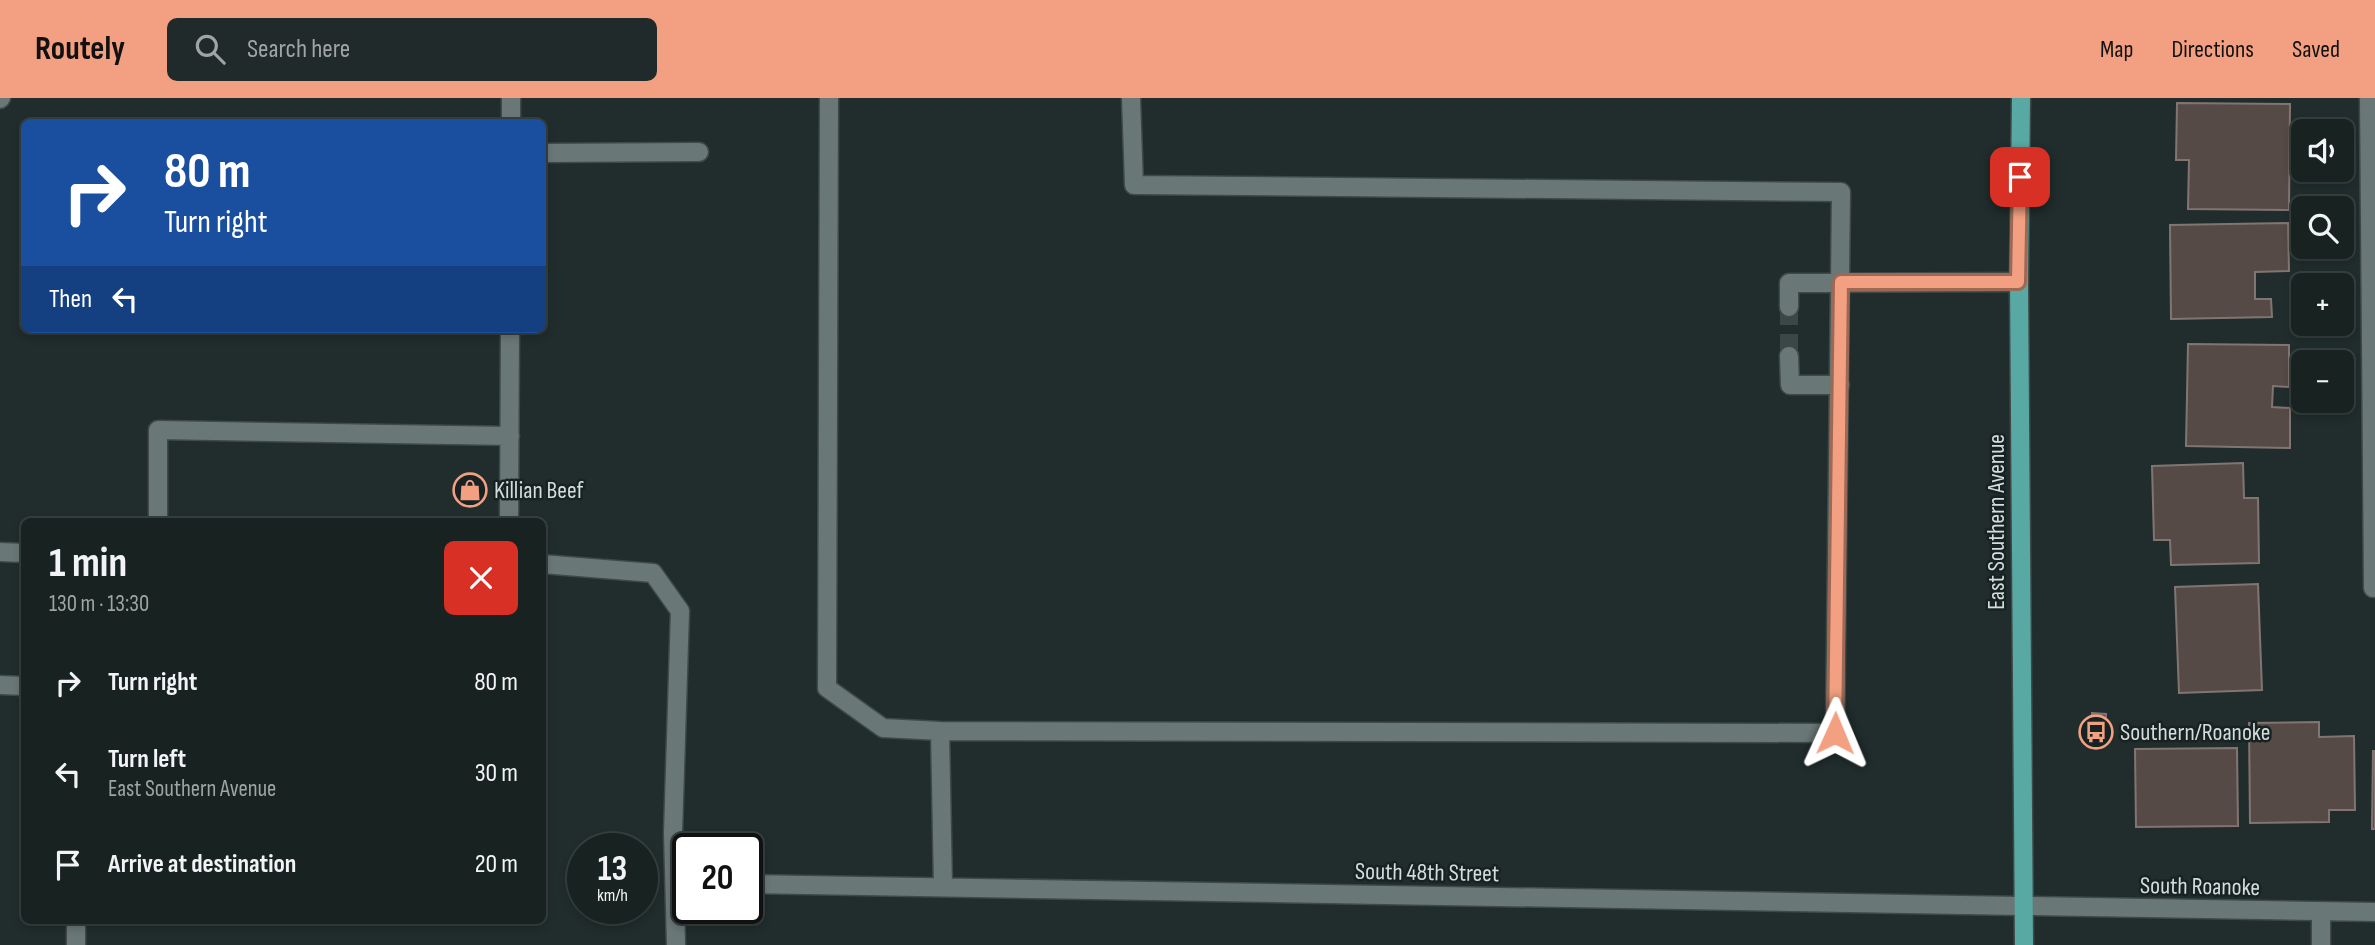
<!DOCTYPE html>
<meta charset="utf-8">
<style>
:root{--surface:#182221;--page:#212a2a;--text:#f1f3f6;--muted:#9fa4a5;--line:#363f3f;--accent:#f2a081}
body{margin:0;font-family:"Sofia Sans Condensed",sans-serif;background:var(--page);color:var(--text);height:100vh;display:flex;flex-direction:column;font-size:26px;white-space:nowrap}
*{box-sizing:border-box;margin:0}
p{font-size:23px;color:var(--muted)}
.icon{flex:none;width:38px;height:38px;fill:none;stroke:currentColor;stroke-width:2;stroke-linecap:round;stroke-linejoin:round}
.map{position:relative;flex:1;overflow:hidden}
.drawer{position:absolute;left:21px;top:420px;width:525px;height:406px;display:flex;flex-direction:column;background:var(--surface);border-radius:10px;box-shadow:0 4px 10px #0003,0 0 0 2px var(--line)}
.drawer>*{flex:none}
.banner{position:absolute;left:21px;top:21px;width:525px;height:214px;border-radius:10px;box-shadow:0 4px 10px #0003,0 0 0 2px var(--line);background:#1a4fa0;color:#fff;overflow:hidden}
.tools{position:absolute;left:2291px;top:21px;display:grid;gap:14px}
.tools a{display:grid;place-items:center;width:63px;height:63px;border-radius:10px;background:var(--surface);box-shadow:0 4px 10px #0003,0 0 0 2px var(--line);font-size:35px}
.speed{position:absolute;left:567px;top:735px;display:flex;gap:14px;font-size:35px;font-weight:700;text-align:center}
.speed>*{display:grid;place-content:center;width:91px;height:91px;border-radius:50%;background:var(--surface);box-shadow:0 4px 10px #0003,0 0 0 2px var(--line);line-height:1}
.speed small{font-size:18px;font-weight:400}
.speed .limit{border:4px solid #111;border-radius:10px;background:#fff;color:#111}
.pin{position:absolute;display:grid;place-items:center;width:60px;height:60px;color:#fff;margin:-30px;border-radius:14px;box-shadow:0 4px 10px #0006}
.me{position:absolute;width:77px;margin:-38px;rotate:1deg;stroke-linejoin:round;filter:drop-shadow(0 0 5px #0008)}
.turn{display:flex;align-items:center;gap:24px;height:147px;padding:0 28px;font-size:32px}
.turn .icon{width:91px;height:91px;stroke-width:2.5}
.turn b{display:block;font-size:49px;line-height:60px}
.then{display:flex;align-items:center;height:66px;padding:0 28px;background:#0003;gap:14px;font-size:26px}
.round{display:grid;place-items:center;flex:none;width:74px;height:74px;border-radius:10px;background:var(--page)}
.head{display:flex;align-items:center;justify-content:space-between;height:119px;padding:0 28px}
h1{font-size:42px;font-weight:700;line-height:52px}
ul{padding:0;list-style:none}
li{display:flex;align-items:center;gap:21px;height:91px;padding:0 28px}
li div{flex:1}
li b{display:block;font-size:26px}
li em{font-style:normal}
header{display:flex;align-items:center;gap:42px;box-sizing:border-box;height:98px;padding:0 35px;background:var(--accent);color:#111}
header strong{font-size:33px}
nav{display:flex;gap:38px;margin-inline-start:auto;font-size:24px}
.search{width:490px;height:63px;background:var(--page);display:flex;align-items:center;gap:18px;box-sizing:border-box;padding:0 24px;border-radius:10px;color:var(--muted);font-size:26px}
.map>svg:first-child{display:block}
.building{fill:#564a46;stroke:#827571;stroke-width:2}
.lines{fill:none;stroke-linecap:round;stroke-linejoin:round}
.minor-tunnel{stroke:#3b4746;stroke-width:18;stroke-dasharray:18 9;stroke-linecap:butt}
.minor-casing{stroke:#3e4948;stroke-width:21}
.major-casing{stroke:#3e4948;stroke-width:21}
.minor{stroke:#697776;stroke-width:18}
.major{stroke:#58a8a3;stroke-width:18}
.route-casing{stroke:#9d6854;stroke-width:18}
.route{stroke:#f2a081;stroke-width:12}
.labels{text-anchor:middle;stroke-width:5;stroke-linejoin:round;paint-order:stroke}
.poi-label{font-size:24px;fill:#d5dddc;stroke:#172322;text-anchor:start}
.street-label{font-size:24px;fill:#d5dddc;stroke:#172322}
</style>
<header>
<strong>Routely</strong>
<div class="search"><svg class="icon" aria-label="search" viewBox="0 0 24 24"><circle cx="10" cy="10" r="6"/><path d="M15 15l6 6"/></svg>Search here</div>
<nav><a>Map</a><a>Directions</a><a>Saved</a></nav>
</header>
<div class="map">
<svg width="2375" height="847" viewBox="0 0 2375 847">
<rect width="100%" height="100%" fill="#202d2c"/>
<!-- building -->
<path class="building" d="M2177,5L2290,6L2289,112L2188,111L2189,62H2176Z
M2288,125L2289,173L2255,174V201H2271L2272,219L2171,221L2170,127Z
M2188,246L2289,247V289L2273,288L2272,309L2290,310V350L2186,348Z
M2243,365L2244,400H2258L2259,465L2171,467L2170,442H2154L2152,368Z
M2258,486L2262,592L2179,595L2175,489Z
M2092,615L2106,616L2105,646H2092Z
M2319,624V639L2354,638L2355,712H2329V724L2250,725L2249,625Z
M2237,650L2238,728L2136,729L2135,651Z
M2373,653H2375V731H2372Z"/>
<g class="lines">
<!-- minor-tunnel -->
<path class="minor-tunnel" d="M1789,209V258"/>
<defs>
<path id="minor" d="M829,0L827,590L883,630L940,633L1835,635L1841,94L1134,87L1131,0
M2369,0L2373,490
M0,1L1,0
M511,24V0
M542,55L699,54
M1789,209V185L2019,184
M1789,258L1790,287H1840
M158,424V332L510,338
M509,424L510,231
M0,454L24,455
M542,466L653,475L680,513L673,735L676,847
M0,587L24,588
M940,633L943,789
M747,786L2375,814
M2321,814V847
M76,847V822"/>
<path id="major" d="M2021,0L2019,184L2024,847"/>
</defs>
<!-- minor casing -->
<use href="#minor" class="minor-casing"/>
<!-- major casing -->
<use href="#major" class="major-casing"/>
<!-- minor -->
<use href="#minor" class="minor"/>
<!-- major -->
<use href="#major" class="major"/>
</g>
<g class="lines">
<defs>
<path id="route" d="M1835,635L1841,184H2018L2020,79"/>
</defs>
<!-- route casing -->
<use href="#route" class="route-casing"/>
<!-- route -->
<use href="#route" class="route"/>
</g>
<!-- icons -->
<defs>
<symbol id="shop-ring" viewBox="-11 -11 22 22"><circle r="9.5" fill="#172322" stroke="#f2a081" stroke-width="1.5"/><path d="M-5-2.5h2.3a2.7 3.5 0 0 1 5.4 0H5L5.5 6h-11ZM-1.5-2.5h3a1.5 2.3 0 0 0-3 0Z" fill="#f2a081"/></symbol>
<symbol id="bus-ring" viewBox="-11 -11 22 22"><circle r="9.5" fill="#172322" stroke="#f2a081" stroke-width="1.5"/><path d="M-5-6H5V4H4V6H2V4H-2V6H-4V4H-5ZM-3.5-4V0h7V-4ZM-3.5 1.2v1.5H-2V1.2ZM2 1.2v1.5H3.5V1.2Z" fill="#f2a081"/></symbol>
</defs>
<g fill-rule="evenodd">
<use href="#shop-ring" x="451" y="373" width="38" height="38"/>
<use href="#bus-ring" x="2077" y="615" width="38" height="38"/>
</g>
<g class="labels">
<!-- poi labels -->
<g class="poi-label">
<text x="494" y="400">Killian Beef</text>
<text x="2120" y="642">Southern/Roanoke</text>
</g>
<!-- street labels -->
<g class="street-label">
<text transform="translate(1996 424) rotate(-90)" y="8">East Southern Avenue</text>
<text transform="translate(1427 774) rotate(1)" y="8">South 48th Street</text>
<text transform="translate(2200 788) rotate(1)" y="8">South Roanoke</text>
</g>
</g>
</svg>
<div class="tools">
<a><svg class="icon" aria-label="sound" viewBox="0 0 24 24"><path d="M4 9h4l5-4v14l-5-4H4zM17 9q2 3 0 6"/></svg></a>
<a><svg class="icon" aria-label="search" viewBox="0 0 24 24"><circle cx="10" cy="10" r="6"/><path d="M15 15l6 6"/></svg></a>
<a>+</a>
<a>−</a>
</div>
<div class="speed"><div>13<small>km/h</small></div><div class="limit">20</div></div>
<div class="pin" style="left:2020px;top:79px;background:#d93025"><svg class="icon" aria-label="arrive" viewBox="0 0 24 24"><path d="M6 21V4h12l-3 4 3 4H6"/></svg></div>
<svg class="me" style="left:1835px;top:635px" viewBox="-20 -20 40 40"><path d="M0-17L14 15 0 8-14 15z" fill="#f2a081" stroke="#fff" stroke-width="4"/></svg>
<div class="banner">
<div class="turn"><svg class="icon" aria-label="right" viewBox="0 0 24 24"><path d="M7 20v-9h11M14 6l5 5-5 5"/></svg><div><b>80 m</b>Turn right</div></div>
<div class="then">Then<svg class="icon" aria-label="left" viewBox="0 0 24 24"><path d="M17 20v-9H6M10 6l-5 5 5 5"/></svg></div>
</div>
<section class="drawer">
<div class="head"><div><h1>1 min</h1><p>130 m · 13:30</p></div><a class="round" style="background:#d93025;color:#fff"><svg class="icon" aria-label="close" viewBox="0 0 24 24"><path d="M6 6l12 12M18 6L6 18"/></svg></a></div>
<ul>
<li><svg class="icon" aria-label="right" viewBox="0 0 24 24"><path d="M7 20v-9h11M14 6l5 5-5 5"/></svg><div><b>Turn right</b></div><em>80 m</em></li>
<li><svg class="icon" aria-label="left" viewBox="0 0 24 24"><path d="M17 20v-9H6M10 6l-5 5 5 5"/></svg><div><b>Turn left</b><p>East Southern Avenue</p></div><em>30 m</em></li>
<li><svg class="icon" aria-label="arrive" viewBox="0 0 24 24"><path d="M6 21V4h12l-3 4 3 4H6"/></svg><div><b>Arrive at destination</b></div><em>20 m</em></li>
</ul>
</section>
</div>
